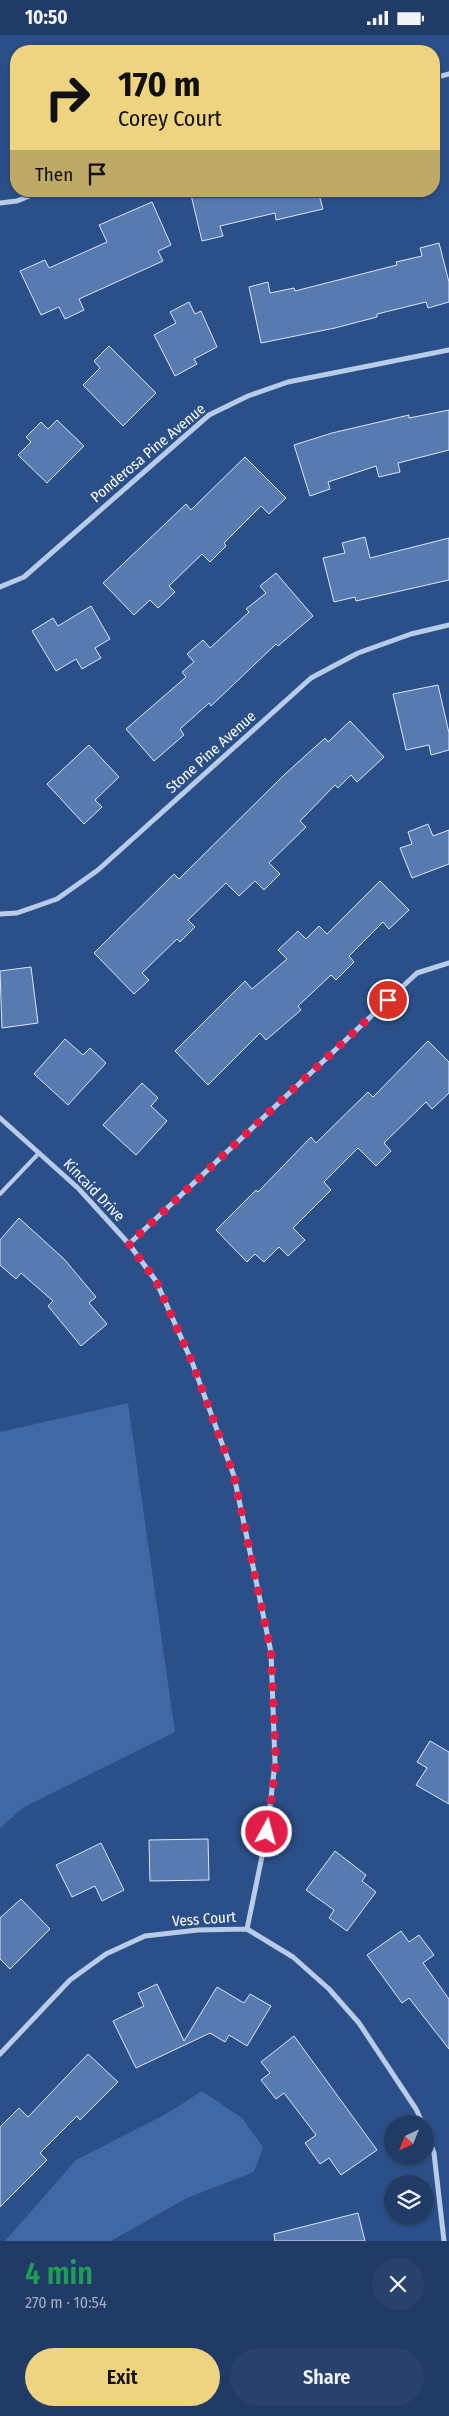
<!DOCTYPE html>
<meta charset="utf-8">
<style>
:root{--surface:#203b66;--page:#28426c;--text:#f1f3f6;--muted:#a2adbf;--line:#3d557a;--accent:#eed480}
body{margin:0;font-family:"Fira Sans Condensed",sans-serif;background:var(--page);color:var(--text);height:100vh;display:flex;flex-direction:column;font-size:19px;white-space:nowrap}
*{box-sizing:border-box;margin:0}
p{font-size:16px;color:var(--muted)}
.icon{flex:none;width:28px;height:28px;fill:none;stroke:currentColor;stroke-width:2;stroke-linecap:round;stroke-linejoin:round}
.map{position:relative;height:2206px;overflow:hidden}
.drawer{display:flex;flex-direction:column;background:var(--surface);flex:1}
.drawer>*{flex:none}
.guide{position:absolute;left:10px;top:10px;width:430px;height:152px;border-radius:20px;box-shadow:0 1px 4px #0004,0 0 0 1px var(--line);background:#eed480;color:#111;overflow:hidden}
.needle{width:32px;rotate:223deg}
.controls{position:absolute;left:384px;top:2080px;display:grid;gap:10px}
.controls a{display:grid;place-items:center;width:50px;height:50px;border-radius:50%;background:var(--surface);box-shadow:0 1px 4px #0004,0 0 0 1px var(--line);font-size:25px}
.pin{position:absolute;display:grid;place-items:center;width:42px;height:42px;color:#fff;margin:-21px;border:2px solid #fff;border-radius:50%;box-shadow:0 1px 5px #0007}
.me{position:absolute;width:55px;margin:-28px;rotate:7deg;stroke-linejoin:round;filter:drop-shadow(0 0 4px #0008)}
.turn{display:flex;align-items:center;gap:18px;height:105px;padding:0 25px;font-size:22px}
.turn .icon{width:65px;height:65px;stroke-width:2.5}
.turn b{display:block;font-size:35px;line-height:42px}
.then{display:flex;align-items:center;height:48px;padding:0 25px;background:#0003;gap:10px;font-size:19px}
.round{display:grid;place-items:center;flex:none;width:52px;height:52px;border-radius:26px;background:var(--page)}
.overview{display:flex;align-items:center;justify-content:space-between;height:85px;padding:0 25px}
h1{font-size:30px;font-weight:600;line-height:38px;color:#1e9e55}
.primary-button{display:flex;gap:10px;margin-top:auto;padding:10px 25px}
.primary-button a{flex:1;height:58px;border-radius:30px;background:var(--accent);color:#111;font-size:20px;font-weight:600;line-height:58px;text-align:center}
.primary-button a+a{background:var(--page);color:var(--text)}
.status{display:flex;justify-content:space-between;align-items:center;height:35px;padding:0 25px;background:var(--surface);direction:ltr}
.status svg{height:14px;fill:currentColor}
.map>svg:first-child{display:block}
.green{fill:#4068a4}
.building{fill:#577bb1;stroke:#dce6f7}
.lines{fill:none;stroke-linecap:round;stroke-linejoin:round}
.service{stroke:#b8cbe8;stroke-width:4}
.minor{stroke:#b8cbe8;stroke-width:5}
.route{stroke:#e11d48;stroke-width:9;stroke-dasharray:0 16.2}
.labels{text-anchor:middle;stroke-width:5;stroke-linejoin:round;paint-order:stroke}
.street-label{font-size:15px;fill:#fff;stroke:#2b4f88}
</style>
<div class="status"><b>10:50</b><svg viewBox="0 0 49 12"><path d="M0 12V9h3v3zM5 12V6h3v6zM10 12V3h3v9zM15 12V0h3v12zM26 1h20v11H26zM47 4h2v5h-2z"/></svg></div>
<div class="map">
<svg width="449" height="2206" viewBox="0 0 449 2206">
<rect width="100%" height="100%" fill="#2b4f88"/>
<!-- green -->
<path class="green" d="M128,1368L175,1697L24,1772L0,1793V1397Z
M202,2056L242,2083L263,2112L254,2137L187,2163L111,2206H5L76,2125L166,2079Z"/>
<!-- building -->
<path class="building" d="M190,156H318L323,174L276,185L275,178L220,191L223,201L202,206Z
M152,167L171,210L158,216L163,226L79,264L84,275L65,284L59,272L41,280L20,236L45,225L49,233L107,207L99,190Z
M439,208L449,247V267L428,273L426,267L377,279V282L335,293L261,308L249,252L268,247L270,258L294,253L295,256L397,230L396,227L422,221L420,213Z
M189,267L195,279L201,276L217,312L194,324L197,329L175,341L154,300L176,288L170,277Z
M109,311L156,358L123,391L83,350L100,333L94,326Z
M449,375V415L398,428L400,437L379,442L376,431L328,447L330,454L310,461L294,410L332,398L409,380V383Z
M57,385L84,411L47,448L18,420L31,407L26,402L41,387L48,394Z
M245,422L286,463L269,479L261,471L224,508L226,511L210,527L202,519L169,551L175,557L158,573L150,565L134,580L103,548L186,469L191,475Z
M365,502L370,523L449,503V545L356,566L355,562L334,567L323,523L345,518L342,508Z
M276,538L313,581L278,611L276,609L211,671L209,668L180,694L184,700L154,726L126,694L186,642L182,637L194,627L187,619L203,605L210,613L249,577L246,574L266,558L260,551Z
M91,571L110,604L95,613L101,623L82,634L76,624L56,636L32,596L53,583L58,591Z
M438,650L449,698V715L431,720L429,710L406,715L393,659Z
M350,686L384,722L357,747L351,740L338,753L335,750L300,786L306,792L269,828L280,839L264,855L255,846L239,861L226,848L188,885L195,892L180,907L177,904L142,938L149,945L134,959L94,918L174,839L179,844L284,740L325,703L328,707Z
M89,710L119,742L95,765L102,772L84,789L47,749Z
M428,789L433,801L449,795V829L412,843L400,813L412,809L408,797Z
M380,846L409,875L389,894L383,887L349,921L354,927L336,945L331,940L298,971L301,975L266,1005L260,998L208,1050L175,1016L245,946L252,954L287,924L278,915L298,896L306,904L319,891L327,899Z
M31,932L38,988L2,993L0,936Z
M65,1004L83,1020L90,1013L106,1028L68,1070L34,1039Z
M428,1006L449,1027V1058L432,1074L426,1067L384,1108L391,1116L376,1131L358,1113L324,1147L331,1155L293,1193L305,1205L288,1221L279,1212L264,1227L255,1219L247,1227L216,1195L256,1155L258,1157L311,1102L316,1108L368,1057L373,1062Z
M142,1048L158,1063L151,1071L167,1086L136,1120L103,1090Z
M19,1183L64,1224L96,1262L89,1268L107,1289L81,1311L48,1271L53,1266L21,1238L16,1244L0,1230V1205Z
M430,1706L449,1717V1769L416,1750L427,1733L417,1727Z
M208,1804L209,1845L150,1846L149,1805Z
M101,1808L124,1855L102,1866L95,1851L72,1862L56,1830Z
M335,1816L366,1840L362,1846L376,1857L347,1896L329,1883L334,1875L306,1855Z
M21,1864L50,1894L10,1934L0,1924V1883Z
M401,1896L409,1907L419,1900L434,1920L423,1928L449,1964V2014L409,1963L402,1968L367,1920Z
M157,1949L184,2006L217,1952L244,1968L250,1959L271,1971L247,2011L229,2000L225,2007L210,1998L136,2033L113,1986L144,1971L138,1958Z
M294,2001L377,2115L341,2140L329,2123L320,2129L305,2108L316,2100L284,2058L276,2064L261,2045L270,2038L261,2027Z
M88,2019L118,2047L80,2085L77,2081L40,2118L47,2125L0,2172V2092L19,2073L28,2082Z
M358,2178L365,2206H275L274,2199Z"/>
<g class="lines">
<!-- service -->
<path class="service" d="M0,1159L39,1118"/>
<!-- minor -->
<path class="minor" d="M434,43L449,39
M0,168L17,166L42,156
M0,552L24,542L209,380L248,361L288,347L449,315
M0,879L17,878L57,864L98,835L311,643L358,618L411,599L449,590
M0,1083L79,1154L129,1209L156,1246L192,1327L234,1441L271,1617L275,1728L267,1797L247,1894
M129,1209L417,938L449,928
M0,2019L70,1945L106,1919L145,1901L198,1895L247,1894L293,1922L329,1954L359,1988L416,2074L423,2089
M425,2093L434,2118L444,2206"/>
</g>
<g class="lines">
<!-- route -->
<path class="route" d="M267,1797L276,1728L271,1617L234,1441L192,1327L156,1246L129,1209L388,965"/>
</g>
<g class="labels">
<!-- street labels -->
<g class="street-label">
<text transform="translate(148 418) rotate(-40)" y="5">Ponderosa Pine Avenue</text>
<text transform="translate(211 717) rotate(-42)" y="5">Stone Pine Avenue</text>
<text transform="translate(94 1155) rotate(46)" y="5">Kincaid Drive</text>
<text transform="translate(204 1884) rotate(-4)" y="5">Vess Court</text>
</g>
</g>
</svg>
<div class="controls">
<a><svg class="needle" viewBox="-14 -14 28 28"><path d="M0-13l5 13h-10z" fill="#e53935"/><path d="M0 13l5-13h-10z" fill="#a2adbf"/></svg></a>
<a><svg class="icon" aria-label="layers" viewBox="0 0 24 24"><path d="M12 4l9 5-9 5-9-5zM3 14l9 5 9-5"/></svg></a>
</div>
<div class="pin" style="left:388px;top:965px;background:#d93025"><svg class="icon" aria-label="arrive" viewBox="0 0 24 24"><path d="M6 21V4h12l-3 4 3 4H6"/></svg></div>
<svg class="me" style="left:267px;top:1797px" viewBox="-20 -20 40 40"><circle r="17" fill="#e11d48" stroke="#fff" stroke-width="3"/><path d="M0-11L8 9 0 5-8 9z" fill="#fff"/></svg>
<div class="guide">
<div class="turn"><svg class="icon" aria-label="right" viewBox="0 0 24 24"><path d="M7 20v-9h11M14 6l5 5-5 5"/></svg><div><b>170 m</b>Corey Court</div></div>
<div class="then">Then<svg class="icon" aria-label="arrive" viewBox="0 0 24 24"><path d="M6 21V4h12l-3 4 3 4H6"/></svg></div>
</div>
</div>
<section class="drawer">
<div class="overview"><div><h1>4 min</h1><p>270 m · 10:54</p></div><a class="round"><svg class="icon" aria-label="close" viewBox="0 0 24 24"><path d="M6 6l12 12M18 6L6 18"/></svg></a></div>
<div class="primary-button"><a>Exit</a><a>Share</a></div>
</section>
